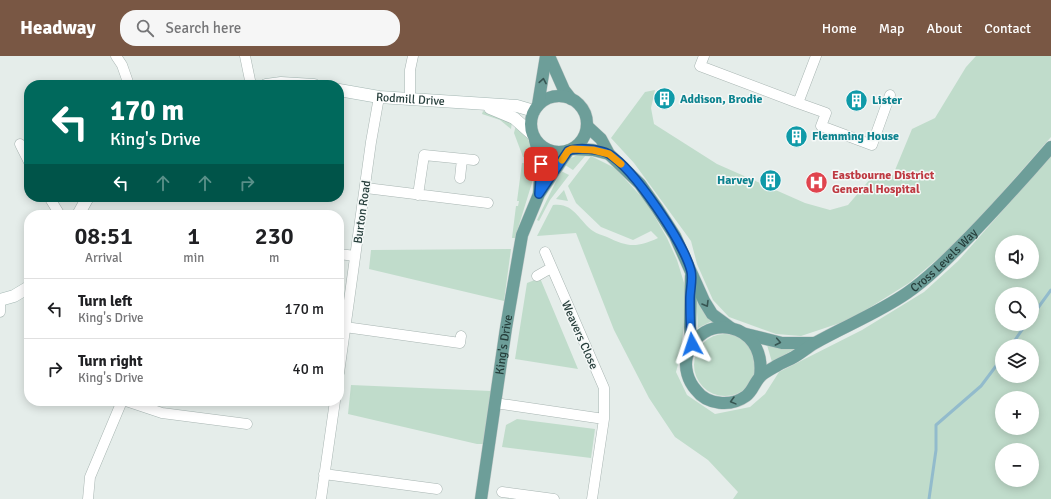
<!DOCTYPE html>
<meta charset="utf-8">
<style>
:root{--surface:#fff;--page:#f6f6f6;--text:#202124;--muted:#757577;--line:#e0e0e0;--accent:#795744}
body{margin:0;font-family:Signika,sans-serif;background:var(--page);color:var(--text);height:100vh;display:flex;flex-direction:column;font-size:15px;white-space:nowrap}
*{box-sizing:border-box;margin:0}
p{font-size:13px;color:var(--muted)}
.icon{flex:none;width:22px;height:22px;fill:none;stroke:currentColor;stroke-width:2;stroke-linecap:round;stroke-linejoin:round}
.map{position:relative;flex:1;overflow:hidden}
.panel{position:absolute;left:24px;top:154px;width:320px;height:196px;display:flex;flex-direction:column;background:var(--surface);border-radius:16px;box-shadow:0 2px 10px #0003}
.panel>*{flex:none}
.hud{position:absolute;left:24px;top:24px;width:320px;height:122px;border-radius:16px;box-shadow:0 2px 10px #0003;background:#00695c;color:#fff;overflow:hidden}
.buttons{position:absolute;left:995px;top:179px;display:grid;gap:8px}
.buttons a{display:grid;place-items:center;width:44px;height:44px;border-radius:50%;background:var(--surface);box-shadow:0 2px 10px #0003;font-size:20px}
.pin{position:absolute;display:grid;place-items:center;width:34px;height:34px;color:#fff;margin:-17px;border-radius:8px;box-shadow:0 2px 6px #0006}
.me{position:absolute;width:44px;margin:-22px;rotate:355deg;stroke-linejoin:round;filter:drop-shadow(0 0 3px #0008)}
.turn{display:flex;align-items:center;gap:14px;height:84px;padding:0 20px;font-size:18px}
.turn .icon{width:52px;height:52px;stroke-width:2.5}
.turn b{display:block;font-size:28px;line-height:34px}
.lanes{display:flex;align-items:center;height:38px;padding:0 20px;background:#0003;justify-content:center;gap:20px;direction:ltr}
.lanes .off{opacity:.35}
.eta{display:flex;justify-content:space-evenly;align-items:center;height:68px;text-align:center}
.eta b{font-size:24px;font-weight:600;line-height:28px}
ul{padding:0;list-style:none}
li{display:flex;align-items:center;gap:12px;height:60px;padding:0 20px;border-top:1px solid var(--line)}
li div{flex:1}
li b{display:block;font-size:15px}
li em{font-style:normal}
header{display:flex;align-items:center;gap:24px;box-sizing:border-box;height:56px;padding:0 20px;background:var(--accent);color:#fff}
header strong{font-size:19px}
nav{display:flex;gap:22px;margin-inline-start:auto;font-size:14px}
.search{width:280px;height:36px;background:var(--page);display:flex;align-items:center;gap:10px;box-sizing:border-box;padding:0 14px;border-radius:16px;color:var(--muted);font-size:15px}
.map>svg:first-child{display:block}
.green{fill:#c0dccb;fill-rule:evenodd}
.lines{fill:none;stroke-linecap:round;stroke-linejoin:round}
.stream{stroke:#92bbcc;stroke-width:3}
.street-casing{stroke:#a8b5b2;stroke-width:11}
.secondary-casing{stroke:#a4b7b3;stroke-width:13}
.primary-casing{stroke:#c2c9c8;stroke-width:13}
.street{stroke:#fff;stroke-width:10}
.secondary{stroke:#fff;stroke-width:12}
.primary{stroke:#6d9e99;stroke-width:12}
.oneway{stroke:#375552}
.route-casing{stroke:#114b97;stroke-width:10}
.route{stroke:#1a73e8;stroke-width:7}
.slow{stroke:#f59e0b;stroke-width:7}
.labels{text-anchor:middle;stroke-width:3;stroke-linejoin:round;paint-order:stroke}
.street-label{font-size:12px;fill:#253d3a;stroke:#f5f9f8}
.culture-label{font-size:12px;font-weight:bold;fill:#0d838f;stroke:#f5f9f8;text-anchor:start}
.health-label{font-size:12px;font-weight:bold;fill:#be3a42;stroke:#f5f9f8;text-anchor:start}
</style>
<header>
<strong>Headway</strong>
<div class="search"><svg class="icon" aria-label="search" viewBox="0 0 24 24"><circle cx="10" cy="10" r="6"/><path d="M15 15l6 6"/></svg>Search here</div>
<nav><a>Home</a><a>Map</a><a>About</a><a>Contact</a></nav>
</header>
<div class="map">
<svg width="1051" height="443" viewBox="0 0 1051 443">
<rect width="100%" height="100%" fill="#e5edea"/>
<!-- green -->
<path class="green" d="M976,0H1051V81L995,145L947,195L909,227L861,257L843,266L801,280L776,278L729,261L713,244L697,208L691,185L634,107L611,82L645,36L655,34L651,52L654,68L717,108L805,147L830,154L848,149L871,122L893,119L912,73L935,62L966,11Z
M483,55L512,66L511,73L500,64L482,58Z
M516,69L528,83L535,103L523,101L514,77Z
M580,98L586,99L573,114L565,109L571,102Z
M591,100L615,112L647,147L667,182L677,204L685,230V260L680,301L676,316L687,339L715,358L750,351L765,338L779,316L862,274L924,236L958,205L1051,100V443H733L738,436L708,404L675,381L649,342L614,274L576,177L537,180L553,149C574,146 579,165 593,175C597,178 603,179 607,181C627,191 637,192 658,182L651,175L633,184L601,171L576,147L568,130ZM1002,186H1032V216H1002ZM1002,238H1032V268H1002ZM1002,290H1032V320H1002ZM1002,342H1032V372H1002ZM1002,394H1032V424H1002Z
M522,107L535,108V117L515,182H512L516,150H518L519,145H517Z
M561,115L569,119L550,144L539,165L537,164Z
M564,134L568,145L556,143Z
M511,193L504,245L369,213L371,194Z
M540,222L578,313L515,303L527,227Z
M696,239L714,264L698,272Z
M694 309a31 31 0 1 1 62 0a31 31 0 1 1-62 0Z
M767,289L800,290L772,306Z
M351,329L491,335L483,388H477L348,358Z
M517,363L595,373L591,402L502,391L506,369Z"/>
<g class="lines">
<!-- stream -->
<path class="stream" d="M1032,260L1051,234
M1011,290L1026,268
M929,443L936,394V369L981,330L1002,302"/>
<defs>
<path id="street" d="M116,0L122,9L129,29
M245,0L251,29
M704,0L700,10L798,47L816,0
M410,43V14L413,0
M798,47L826,57L821,70L872,89L890,39
M20,88L29,106
M460,122L462,103
M366,132L488,147
M418,139L424,99L474,104
M49,141L60,159
M545,196L604,332V363L592,443
M339,198L355,200
M537,220L551,212
M0,256V244
M345,271L460,287L461,280
M339,317L371,86L379,41
M126,345L162,357L247,368
M495,347L604,363
M324,418L437,433
M502,436L554,443
M88,443L90,421L122,345
M321,443L335,345"/>
<g id="secondary">
<path d="M266,29L281,27L314,29"/>
<path id="s1" d="M339,34L379,41L517,50L534,55"/>
<path d="M490,52L514,62L532,78"/>
<path d="M78,159L88,141"/>
<path d="M0,244L14,240L29,231"/>
</g>
<g id="primary">
<path d="M549,0L564,34L571,43"/>
<circle cx="559" cy="68" r="28"/>
<path d="M538,49L546,0"/>
<path d="M587,70L601,83L609,98L640,128L657,152L675,180L704,245L712,258L731,272"/>
<path d="M535,84L541,108L539,137"/>
<path d="M573,93L593,94L609,98"/>
<path d="M691,220L690,271L692,289"/>
<path d="M746,278L782,287H814"/>
<path id="s2" d="M760,320C767,264 699,255 687,300C684,312 688,325 696,334C707,349 731,351 746,340C753,335 754,327 760,321C763,317 773,312 778,309C783,306 789,304 794,301C801,297 808,291 815,287C845,270 878,257 907,237C930,221 950,200 970,180C998,151 1025,121 1051,91"/>
<path id="s3" d="M481,443L506,272L522,179L539,138L568,95"/>
</g>
</defs>
<!-- street casing -->
<use href="#street" class="street-casing"/>
<!-- secondary casing -->
<use href="#secondary" class="secondary-casing"/>
<!-- primary casing -->
<use href="#primary" class="primary-casing"/>
<!-- street -->
<use href="#street" class="street"/>
<!-- secondary -->
<use href="#secondary" class="secondary"/>
<!-- primary -->
<use href="#primary" class="primary"/>
</g>
<!-- one-way arrows -->
<defs><path id="oneway-chevron" d="M-2-3.5L2.5 0L-2 3.5" fill="none" stroke-width="1.6" stroke-linecap="round" stroke-linejoin="round"/></defs>
<g class="oneway">
<use href="#oneway-chevron" transform="translate(543 25) rotate(-80)"/>
<use href="#oneway-chevron" transform="translate(706 248) rotate(59)"/>
<use href="#oneway-chevron" transform="translate(778 286) rotate(11)"/>
<use href="#oneway-chevron" transform="translate(733 345) rotate(165)"/>
</g>
<g class="lines">
<defs>
<path id="route" d="M541,108L539,138L568,95C578,91 600,93 609,98C634,113 684,187 691,215C693,223 690,234 690,243C690,258 690,273 692,288"/>
</defs>
<!-- route casing -->
<use href="#route" class="route-casing"/>
<!-- route -->
<use href="#route" class="route"/>
<!-- slow -->
<path class="slow" d="M562,104L568,95L572,93L593,94L609,98L621,108"/>
</g>
<!-- icons -->
<defs>
<symbol id="building-disc" viewBox="-11 -11 22 22"><circle r="9.5" fill="#0f9aa8" stroke="#f5f9f8"/><path d="M-4-6H4V6H1V3H-1V6H-4ZM-2.5-4.3h1.7v1.8h-1.7ZM.8-4.3h1.7v1.8H.8ZM-2.5-1h1.7V.8h-1.7ZM.8-1h1.7V.8H.8Z" fill="#fff"/></symbol>
<symbol id="hospital-disc" viewBox="-11 -11 22 22"><circle r="9.5" fill="#e0444e" stroke="#f5f9f8"/><path d="M-5-5h3v3.5h4V-5h3V5h-3V1.5h-4V5h-3Z" fill="#fff"/></symbol>
</defs>
<g fill-rule="evenodd">
<use href="#building-disc" x="652" y="30" width="25" height="25"/>
<use href="#building-disc" x="844" y="32" width="25" height="25"/>
<use href="#building-disc" x="784" y="68" width="25" height="25"/>
<use href="#building-disc" x="758" y="112" width="25" height="25"/>
<use href="#hospital-disc" x="804" y="114" width="25" height="25"/>
</g>
<g class="labels">
<!-- street labels -->
<g class="street-label">
<text dy="4" stroke="none"><textPath href="#s1" startOffset="72">Rodmill Drive</textPath></text>
<text transform="translate(362 156) rotate(-82)" y="4">Burton Road</text>
<text dy="4" stroke="none"><textPath href="#s2" startOffset="454">Cross Levels Way</textPath></text>
<text transform="translate(580 279) rotate(66)" y="4">Weavers Close</text>
<text dy="4" stroke="none"><textPath href="#s3" startOffset="156">King's Drive</textPath></text>
</g>
<!-- culture labels -->
<g class="culture-label">
<text x="680" y="47">Addison, Brodie</text>
<text x="872" y="48">Lister</text>
<text x="812" y="84">Flemming House</text>
<text x="754" y="128" text-anchor="end">Harvey</text>
</g>
<!-- health labels -->
<g class="health-label">
<text x="832" y="123">Eastbourne District<tspan x="832" dy="14">General Hospital</tspan></text>
</g>
</g>
</svg>
<div class="buttons">
<a><svg class="icon" aria-label="sound" viewBox="0 0 24 24"><path d="M4 9h4l5-4v14l-5-4H4zM17 9q2 3 0 6"/></svg></a>
<a><svg class="icon" aria-label="search" viewBox="0 0 24 24"><circle cx="10" cy="10" r="6"/><path d="M15 15l6 6"/></svg></a>
<a><svg class="icon" aria-label="layers" viewBox="0 0 24 24"><path d="M12 4l9 5-9 5-9-5zM3 14l9 5 9-5"/></svg></a>
<a>+</a>
<a>−</a>
</div>
<div class="pin" style="left:541px;top:108px;background:#d93025"><svg class="icon" aria-label="arrive" viewBox="0 0 24 24"><path d="M6 21V4h12l-3 4 3 4H6"/></svg></div>
<svg class="me" style="left:692px;top:288px" viewBox="-20 -20 40 40"><path d="M0-17L14 15 0 8-14 15z" fill="#1a73e8" stroke="#fff" stroke-width="4"/></svg>
<div class="hud">
<div class="turn"><svg class="icon" aria-label="left" viewBox="0 0 24 24"><path d="M17 20v-9H6M10 6l-5 5 5 5"/></svg><div><b>170 m</b>King's Drive</div></div>
<div class="lanes"><svg class="icon" aria-label="left" viewBox="0 0 24 24"><path d="M17 20v-9H6M10 6l-5 5 5 5"/></svg><svg class="icon off" aria-label="ahead" viewBox="0 0 24 24"><path d="M12 20V5M6 11l6-6 6 6"/></svg><svg class="icon off" aria-label="ahead" viewBox="0 0 24 24"><path d="M12 20V5M6 11l6-6 6 6"/></svg><svg class="icon off" aria-label="right" viewBox="0 0 24 24"><path d="M7 20v-9h11M14 6l5 5-5 5"/></svg></div>
</div>
<section class="panel">
<div class="eta">
<div><b>08:51</b><p>Arrival</p></div>
<div><b>1</b><p>min</p></div>
<div><b>230</b><p>m</p></div>
</div>
<ul>
<li><svg class="icon" aria-label="left" viewBox="0 0 24 24"><path d="M17 20v-9H6M10 6l-5 5 5 5"/></svg><div><b>Turn left</b><p>King's Drive</p></div><em>170 m</em></li>
<li><svg class="icon" aria-label="right" viewBox="0 0 24 24"><path d="M7 20v-9h11M14 6l5 5-5 5"/></svg><div><b>Turn right</b><p>King's Drive</p></div><em>40 m</em></li>
</ul>
</section>
</div>
